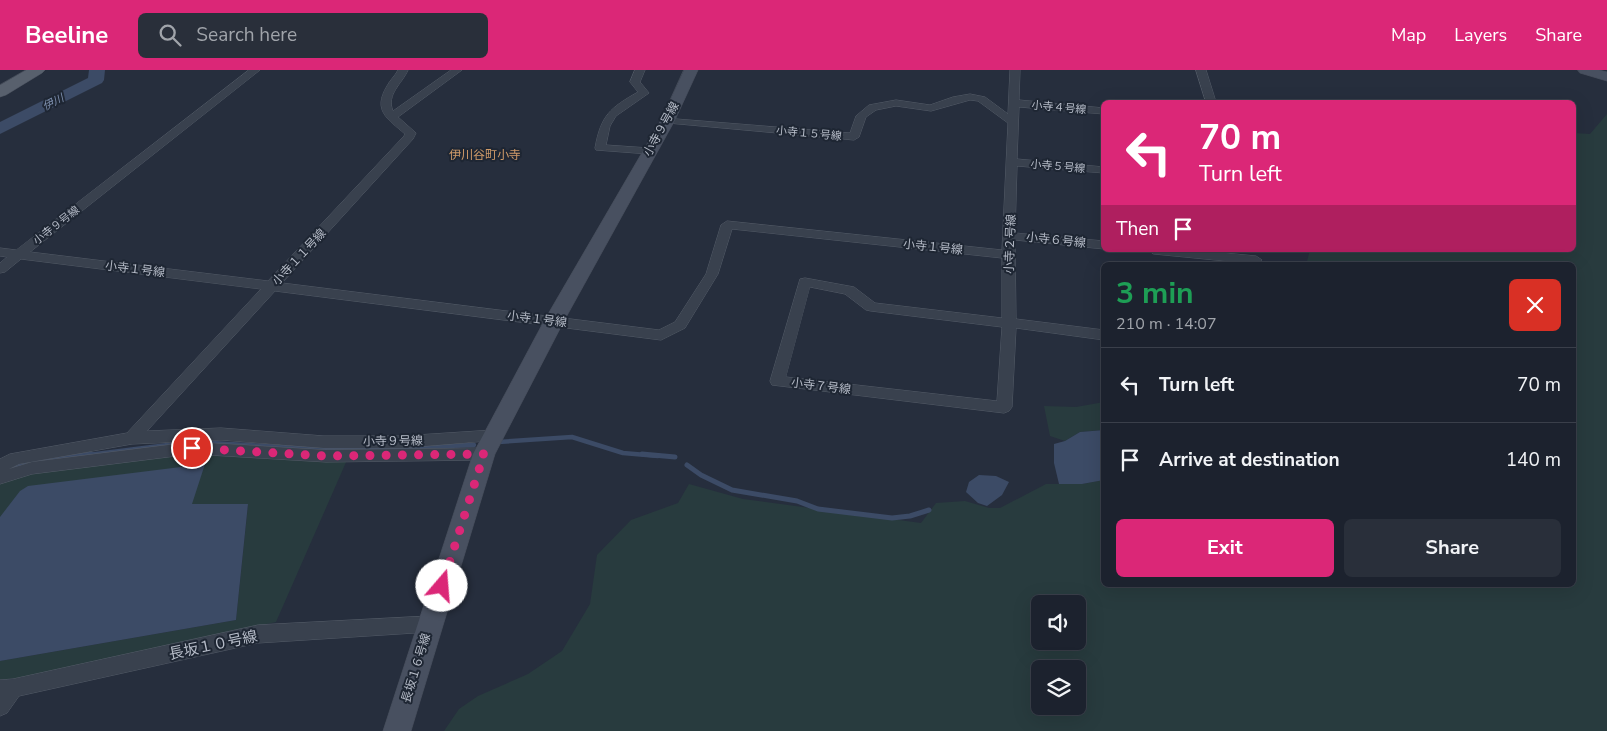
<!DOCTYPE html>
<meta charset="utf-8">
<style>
:root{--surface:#1c222e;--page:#292f3a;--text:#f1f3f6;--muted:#a0a4aa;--line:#3a3f4a;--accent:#db2777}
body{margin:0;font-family:"Nunito Sans","Noto Sans JP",sans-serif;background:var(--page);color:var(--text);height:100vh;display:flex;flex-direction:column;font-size:19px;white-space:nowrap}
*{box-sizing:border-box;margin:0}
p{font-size:16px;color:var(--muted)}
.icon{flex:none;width:28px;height:28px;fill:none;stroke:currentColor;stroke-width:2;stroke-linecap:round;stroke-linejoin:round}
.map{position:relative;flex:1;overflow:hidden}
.panel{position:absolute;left:1101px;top:192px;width:475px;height:325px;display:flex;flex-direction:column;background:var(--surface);border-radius:8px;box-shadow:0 5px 20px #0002,0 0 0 1px var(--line)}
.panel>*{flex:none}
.guide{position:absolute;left:1101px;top:30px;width:475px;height:152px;border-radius:8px;box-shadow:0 5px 20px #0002,0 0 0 1px var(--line);background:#db2777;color:#fff;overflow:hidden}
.fabs{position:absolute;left:1031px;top:525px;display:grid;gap:10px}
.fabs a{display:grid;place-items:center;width:55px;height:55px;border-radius:8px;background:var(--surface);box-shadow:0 5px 20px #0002,0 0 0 1px var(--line);font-size:25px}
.pin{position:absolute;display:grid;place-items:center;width:42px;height:42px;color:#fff;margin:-21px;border:2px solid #fff;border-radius:50%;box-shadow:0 1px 5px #0007}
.me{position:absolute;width:55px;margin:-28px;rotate:18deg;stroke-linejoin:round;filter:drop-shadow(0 0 4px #0008)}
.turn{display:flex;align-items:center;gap:18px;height:105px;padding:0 15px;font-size:22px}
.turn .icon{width:65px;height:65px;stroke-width:2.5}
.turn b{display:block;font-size:35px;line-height:42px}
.then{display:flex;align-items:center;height:48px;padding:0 15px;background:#0003;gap:10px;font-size:19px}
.round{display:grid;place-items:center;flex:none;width:52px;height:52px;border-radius:8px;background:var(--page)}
.head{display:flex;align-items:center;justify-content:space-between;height:85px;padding:0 15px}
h1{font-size:30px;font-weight:700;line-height:38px;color:#1e9e55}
.primary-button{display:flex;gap:10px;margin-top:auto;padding:10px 15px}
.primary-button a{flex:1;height:58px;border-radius:8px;background:var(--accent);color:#fff;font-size:20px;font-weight:700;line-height:58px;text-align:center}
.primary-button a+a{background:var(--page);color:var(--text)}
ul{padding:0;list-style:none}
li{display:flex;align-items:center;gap:15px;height:75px;padding:0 15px;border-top:1px solid var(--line)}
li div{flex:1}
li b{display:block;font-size:19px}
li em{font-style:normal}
header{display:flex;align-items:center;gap:30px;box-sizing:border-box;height:70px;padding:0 25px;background:var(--accent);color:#fff}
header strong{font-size:24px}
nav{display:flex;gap:28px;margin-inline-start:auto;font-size:18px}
.search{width:350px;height:45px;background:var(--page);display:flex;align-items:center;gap:12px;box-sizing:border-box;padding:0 18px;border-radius:8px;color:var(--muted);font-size:19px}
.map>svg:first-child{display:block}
.green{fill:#283b3e;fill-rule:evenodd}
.water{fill:#3c4b66}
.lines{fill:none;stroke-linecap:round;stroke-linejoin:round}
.stream-far1{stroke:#3c4b66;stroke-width:4.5}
.stream{stroke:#3c4b66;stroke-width:5}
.river{fill:#3c4b66;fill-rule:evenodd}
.street-casing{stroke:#545c68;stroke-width:1}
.secondary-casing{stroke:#434a57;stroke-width:1}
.primary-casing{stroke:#434a57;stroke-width:1}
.street{fill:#39414e;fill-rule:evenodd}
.secondary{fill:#485060;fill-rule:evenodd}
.primary{fill:#58606d;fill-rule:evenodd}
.route{stroke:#db2777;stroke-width:9;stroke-dasharray:0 16.2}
.labels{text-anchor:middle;stroke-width:4;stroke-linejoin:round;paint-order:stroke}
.far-water-label{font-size:11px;font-style:italic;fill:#7e90af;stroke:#1e2633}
.far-street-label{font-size:11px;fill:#b6bcc8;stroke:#1e2633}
.street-label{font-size:12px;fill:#b6bcc8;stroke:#1e2633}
.far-quarter-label{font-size:12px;fill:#d09b69;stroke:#1e2633}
.near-street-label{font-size:15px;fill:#b6bcc8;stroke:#1e2633}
</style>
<header>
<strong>Beeline</strong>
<div class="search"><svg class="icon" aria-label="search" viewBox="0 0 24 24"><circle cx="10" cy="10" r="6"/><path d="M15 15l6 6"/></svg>Search here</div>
<nav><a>Map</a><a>Layers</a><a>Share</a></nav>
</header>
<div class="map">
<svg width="1607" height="661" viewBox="0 0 1607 661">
<rect width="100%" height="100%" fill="#262e3d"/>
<!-- green -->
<path class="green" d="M1607,44V661H444L459,639L478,626L528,604L562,581L590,534L597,485L631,450L678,433L689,414L743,429L921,453L936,433L965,431L989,438H1000L1046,414H1082L1104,410V515H1574V195H1306L1310,180H1574V63L1590,64ZM1040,534H1078V571H1040ZM1040,599H1078V636H1040Z
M1104,332V360L1080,362L1065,371L1050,366L1044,336L1076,337Z
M199,384L347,390L276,552L27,607L0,610V591L236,550L248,435L191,434L204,394L0,447V414L3,410L32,401Z"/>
<!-- water -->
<path class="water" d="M1104,360V410L1082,414H1059L1054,393V374L1065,371L1080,362Z
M205,394L192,434H248L236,550L0,591V447L20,421L28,416Z
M979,405L996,406L1009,412L1002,425L987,436L978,433L966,422L969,412Z"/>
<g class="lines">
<!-- stream-far1 -->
<path class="stream-far1" d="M498,372L572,367L623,383L658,386
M211,373L336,380L474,375
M80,386L176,374"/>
<!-- stream -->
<path class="stream" d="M642,384L675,387
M687,395L701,405L732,420L797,431L818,439L892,448L910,446L929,440
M0,401L29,392L91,384"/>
<!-- river -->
<path class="river" d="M89,0H105L104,10L102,13L0,64V52L88,8Z"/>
<defs>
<path id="street" d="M249,0H260L30,182L268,211L404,66L405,64C388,49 372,41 387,16C390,10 395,6 398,0H408C402,14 386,24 393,41L451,0H462L398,47L416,63L413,69L282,213L659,260L675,252L706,204L721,155L727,151L1002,180L1008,53L978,31L970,30L931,41L896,36L876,40L866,47L859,67L854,70L668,53L663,50L664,48L850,63L856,46L869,35L896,30L930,35L953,27L970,24L985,27L1008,44L1010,0H1020L1019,30L1104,38V44L1019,37L1017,89L1104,97V103L1017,96L1015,163L1104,171V179L1015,170L1016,249L1104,260V270L1016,258L1012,337L1009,341L1004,343L772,315L770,311L800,209L805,208L854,217L875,233L1002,248V188L732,159L718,204L685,258L661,270L275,221L147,361L221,358L324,366H401L493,360L499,362L501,366L499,370L401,378H324L221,370L132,374L19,394L9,399L32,392L192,372L326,380L484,378L490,380L492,384L490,388L484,390L326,392L192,384L32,404L0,414V389L10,384L127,363L261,219L21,189L5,202L0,203V193L7,187L0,186V178L16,180ZM810,217L845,224L866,240L871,241L1002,257L997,331L786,307Z
M635,0H645L640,12L649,23L616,46L610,56L606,75L649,78L655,81L649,84L596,80L595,78C601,45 610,38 638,22L630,12Z
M1196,0H1206L1216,32H1206Z
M1148,180H1194L1256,186L1262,190L1256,194L1154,184Z
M430,546L437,548L439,554L437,560L430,562L258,573L19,626L7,643L0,646V610L13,609L258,555Z"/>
<path id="secondary" d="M684,0H698L675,50L564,251L495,384L411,661H383L473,384L544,251L661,50Z
M1578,0H1599L1607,2V11L1580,3Z"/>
<path id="primary" d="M26,0H45L42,3L6,25L0,27V15Z"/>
</defs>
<!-- street casing -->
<use href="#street" class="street-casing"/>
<!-- secondary casing -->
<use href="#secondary" class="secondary-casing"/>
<!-- primary casing -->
<use href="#primary" class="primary-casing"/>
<!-- street -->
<use href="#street" class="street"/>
<!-- secondary -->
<use href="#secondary" class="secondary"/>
<!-- primary -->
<use href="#primary" class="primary"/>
</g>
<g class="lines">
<!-- route -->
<path class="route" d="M192,378L326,386L484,384L442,516"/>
</g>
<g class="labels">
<!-- far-water labels -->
<g class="far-water-label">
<text transform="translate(53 32) rotate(-27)" y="4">伊川</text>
</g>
<!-- far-street labels -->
<g class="far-street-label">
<text transform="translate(1059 37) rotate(5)" y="4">小寺４号線</text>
<text transform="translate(809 63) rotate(5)" y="4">小寺１５号線</text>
<text transform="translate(1058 96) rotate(5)" y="4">小寺５号線</text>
<text transform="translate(56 155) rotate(-38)" y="4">小寺９号線</text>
</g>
<!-- street labels -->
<g class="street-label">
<text transform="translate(661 59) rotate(-61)" y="4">小寺９号線</text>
<text transform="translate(1056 170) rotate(6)" y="4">小寺６号線</text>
<text transform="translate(1010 174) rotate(-88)" y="4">小寺２号線</text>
<text transform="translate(933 177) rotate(6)" y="4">小寺１号線</text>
<text transform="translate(299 187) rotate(-47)" y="4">小寺１１号線</text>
<text transform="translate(135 199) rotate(7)" y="4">小寺１号線</text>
<text transform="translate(537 249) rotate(7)" y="4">小寺１号線</text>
<text transform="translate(821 316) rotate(7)" y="4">小寺７号線</text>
<text transform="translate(393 371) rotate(-1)" y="4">小寺９号線</text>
<text transform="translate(416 598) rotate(-73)" y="4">長坂１６号線</text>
</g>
<!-- far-quarter labels -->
<g class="far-quarter-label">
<text x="485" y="89">伊川谷町小寺</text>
</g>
<!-- near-street labels -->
<g class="near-street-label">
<text transform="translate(213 575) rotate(-12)" y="5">長坂１０号線</text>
</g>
</g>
</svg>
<div class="fabs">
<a><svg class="icon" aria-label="sound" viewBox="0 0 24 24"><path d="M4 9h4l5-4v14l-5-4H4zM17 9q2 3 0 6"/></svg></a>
<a><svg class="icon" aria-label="layers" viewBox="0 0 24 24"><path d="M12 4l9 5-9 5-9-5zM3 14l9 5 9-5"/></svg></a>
</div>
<div class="pin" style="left:192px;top:378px;background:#d93025"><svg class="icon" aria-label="arrive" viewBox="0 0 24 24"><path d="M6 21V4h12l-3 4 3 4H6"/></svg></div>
<svg class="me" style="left:442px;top:516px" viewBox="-20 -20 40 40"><circle r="19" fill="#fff"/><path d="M0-13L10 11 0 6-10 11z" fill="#db2777"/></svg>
<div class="guide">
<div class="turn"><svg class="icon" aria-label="left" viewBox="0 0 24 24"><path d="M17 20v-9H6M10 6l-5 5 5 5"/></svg><div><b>70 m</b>Turn left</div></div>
<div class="then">Then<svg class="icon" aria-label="arrive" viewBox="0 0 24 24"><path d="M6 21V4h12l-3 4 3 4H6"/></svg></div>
</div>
<section class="panel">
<div class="head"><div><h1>3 min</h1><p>210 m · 14:07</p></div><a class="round" style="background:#d93025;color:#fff"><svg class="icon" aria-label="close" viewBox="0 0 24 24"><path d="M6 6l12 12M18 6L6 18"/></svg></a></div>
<ul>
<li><svg class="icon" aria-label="left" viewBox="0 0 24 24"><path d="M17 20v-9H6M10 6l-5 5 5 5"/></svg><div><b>Turn left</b></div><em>70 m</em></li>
<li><svg class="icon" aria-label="arrive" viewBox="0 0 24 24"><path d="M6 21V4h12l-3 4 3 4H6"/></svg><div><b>Arrive at destination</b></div><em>140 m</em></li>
</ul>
<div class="primary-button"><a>Exit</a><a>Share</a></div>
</section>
</div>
